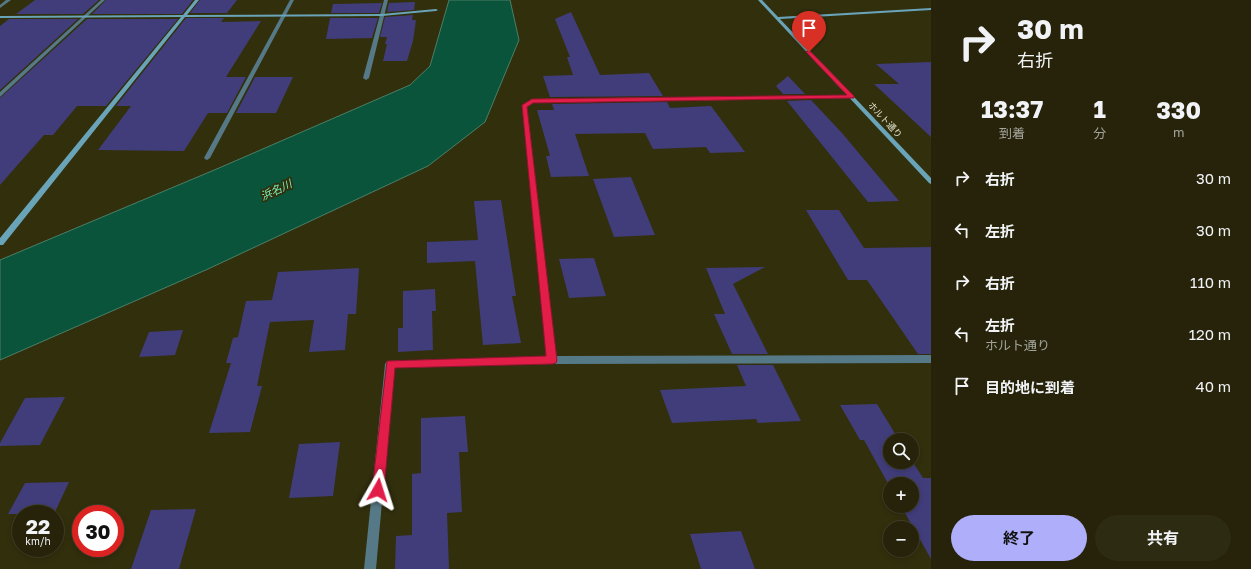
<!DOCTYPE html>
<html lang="ja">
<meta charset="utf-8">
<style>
:root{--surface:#26230a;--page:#2e2b13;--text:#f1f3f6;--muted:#a4a49c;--line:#42402b;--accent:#aeaefb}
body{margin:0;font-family:"Golos Text","Noto Sans JP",sans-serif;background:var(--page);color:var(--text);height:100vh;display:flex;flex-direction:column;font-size:15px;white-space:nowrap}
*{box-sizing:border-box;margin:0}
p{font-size:13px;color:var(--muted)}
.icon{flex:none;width:22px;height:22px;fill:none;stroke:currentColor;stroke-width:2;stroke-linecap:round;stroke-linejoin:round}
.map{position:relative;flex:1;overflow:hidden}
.drawer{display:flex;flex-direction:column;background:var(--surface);width:320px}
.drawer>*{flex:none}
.top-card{background:#26230a;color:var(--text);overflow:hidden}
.controls{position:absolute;left:883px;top:433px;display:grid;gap:8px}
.controls a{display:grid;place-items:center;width:36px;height:36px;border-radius:50%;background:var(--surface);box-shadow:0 2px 6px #0003,0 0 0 1px var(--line);font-size:20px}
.speed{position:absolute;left:12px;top:505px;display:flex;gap:8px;font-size:20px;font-weight:700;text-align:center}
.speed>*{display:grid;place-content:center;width:52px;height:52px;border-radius:50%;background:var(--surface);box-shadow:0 2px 6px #0003,0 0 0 1px var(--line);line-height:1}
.speed small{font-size:10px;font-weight:400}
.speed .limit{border:6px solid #d22;background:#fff;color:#111}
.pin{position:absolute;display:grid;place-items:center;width:34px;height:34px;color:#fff;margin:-41px -17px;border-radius:50% 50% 50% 0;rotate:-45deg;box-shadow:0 0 4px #0007}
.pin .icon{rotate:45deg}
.me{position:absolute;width:44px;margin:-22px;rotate:6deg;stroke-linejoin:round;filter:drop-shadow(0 0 3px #0008)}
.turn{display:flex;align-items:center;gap:14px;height:84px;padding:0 20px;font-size:18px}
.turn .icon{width:52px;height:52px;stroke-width:2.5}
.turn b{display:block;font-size:28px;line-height:34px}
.eta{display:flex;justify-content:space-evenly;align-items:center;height:68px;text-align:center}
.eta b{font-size:24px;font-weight:700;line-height:28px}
.action{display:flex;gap:8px;margin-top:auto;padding:8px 20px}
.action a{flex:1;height:46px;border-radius:24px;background:var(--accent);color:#111;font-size:16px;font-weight:700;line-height:46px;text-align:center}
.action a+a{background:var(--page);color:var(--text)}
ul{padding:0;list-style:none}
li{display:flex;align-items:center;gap:12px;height:52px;padding:0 20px}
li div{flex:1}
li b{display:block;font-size:15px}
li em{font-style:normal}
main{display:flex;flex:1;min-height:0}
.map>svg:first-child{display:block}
.water{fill:#0a543b;stroke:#4b7f67}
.building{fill:#403d7a}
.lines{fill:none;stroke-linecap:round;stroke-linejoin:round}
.lane{fill:#567987;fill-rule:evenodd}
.street{fill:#567987;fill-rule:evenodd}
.secondary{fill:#69a4b9;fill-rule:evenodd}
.route{fill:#e11d48;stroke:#92132f}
.labels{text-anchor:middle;stroke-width:3.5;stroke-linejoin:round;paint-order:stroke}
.far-street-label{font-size:9px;fill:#e3e2cf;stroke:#322f0d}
.water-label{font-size:11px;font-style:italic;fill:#7af1bd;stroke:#322f0d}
</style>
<main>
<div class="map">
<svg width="931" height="569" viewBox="0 0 931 569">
<rect width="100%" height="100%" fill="#322f0d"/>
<!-- water -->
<path class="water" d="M449,0H510L519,40L485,122L428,166L208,269L0,360V260L219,168L410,85L430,66Z"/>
<!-- building -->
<path class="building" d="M35,0H99L83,14H16Z
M106,0H193L182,14H92Z
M200,0H237L227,13H190Z
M415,2L414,10L387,12L389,3Z
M382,3L379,13H331L333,4Z
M571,12L600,75L649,73L663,96L550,97L543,76L573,75L567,57H570L555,19Z
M413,15L412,20H416L413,41L407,61H383L387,44H385L387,37H380L385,17Z
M186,18H224L221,22L261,21L226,77H246L227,113H208L184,151L98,150L131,106H116Z
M330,18H378L372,38L326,39Z
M9,19H78L0,90V26Z
M87,19H178L106,106H77L53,135H44L0,185V98Z
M931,62V137L874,84H899L876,64Z
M788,76L805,94H783L776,86Z
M255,77H293L276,113H236Z
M811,100L842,133L899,201L868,202L787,101Z
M667,102L670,108L711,106L745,152L710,153L706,147L653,149L645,133L575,134L589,176L551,177L546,156H550L537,110H554L552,104Z
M631,177L655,235L614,237L593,179Z
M501,200L516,296H512L521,343L483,345L475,261L427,263V242L478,240L474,201Z
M806,210H839L864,248L931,247V354H918L867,280H848Z
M594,258L606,296L569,298L559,259Z
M765,267L733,284L768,354H732L714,314H725L706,268Z
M359,268L356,314H348L345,350L309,352L314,320L270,322L257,386H262L250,432L209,433L231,363H226L233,338L238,337L246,301L272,300L278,272Z
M435,289L436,311H432L433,350L398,352V328H403V291Z
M183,330L175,355L139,357L149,332Z
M737,365H773L801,421L758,423L756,419L672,423L660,390L746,386Z
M65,397L40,445L0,446V443L25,398Z
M877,404L899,440H890V462H912V461L923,478H931V559L901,506H912V484H890V487L864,440H860L840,405Z
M465,416L468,452H459L462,512L447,513L449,569H395L396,536L412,535V474L421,473V418Z
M340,442L333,496L289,498L299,444Z
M69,482L54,514H8L25,483Z
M196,509L179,569H131L151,510Z
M741,531L755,569H701L690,534Z"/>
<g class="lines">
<!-- lane -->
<path class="lane" d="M6,0H11L0,8V5Z
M101,0H105L0,97V92Z
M290,0H294L210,158L207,160L205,159L204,158Z
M384,0H388L369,78L366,80L363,78Z"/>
<!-- street -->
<path class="street" d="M852,95L854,96V98L533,103L527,107L556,356L931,355V363L552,364L394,368L376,569H364L385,364L387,361L547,356L522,105L532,99Z"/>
<!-- secondary -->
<path class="secondary" d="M195,0H199L187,15L382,14L436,9L438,10L436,11L382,16L185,17L3,245H0V238L181,17L0,18V16L183,15Z
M758,0H762L778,17L931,8V10L780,19L931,178V184L929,183Z"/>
</g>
<!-- route -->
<path class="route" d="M809,50L854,96V98L533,103L527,107L557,360L556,363L552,364L395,368L384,490L382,494L378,496L374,494L372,490L387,361L546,356L522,105L532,99L847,95L807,53L806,52Z"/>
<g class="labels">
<!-- far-street labels -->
<g class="far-street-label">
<text transform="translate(885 120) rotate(47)" y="3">ホルト通り</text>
</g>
<!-- water labels -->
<g class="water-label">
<text transform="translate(276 190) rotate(-25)" y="4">浜名川</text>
</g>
</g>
</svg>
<div class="controls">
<a><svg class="icon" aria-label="search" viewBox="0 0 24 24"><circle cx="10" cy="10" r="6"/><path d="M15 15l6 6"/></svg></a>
<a>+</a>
<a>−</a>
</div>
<div class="speed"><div>22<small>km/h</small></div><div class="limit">30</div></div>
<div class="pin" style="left:809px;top:52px;background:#d93025"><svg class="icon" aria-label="arrive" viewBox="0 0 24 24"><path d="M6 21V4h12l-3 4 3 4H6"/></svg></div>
<svg class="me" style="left:378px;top:490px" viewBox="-20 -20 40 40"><path d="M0-17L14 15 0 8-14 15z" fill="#e11d48" stroke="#fff" stroke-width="4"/></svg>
</div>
<section class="drawer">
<div class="top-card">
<div class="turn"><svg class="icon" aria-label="right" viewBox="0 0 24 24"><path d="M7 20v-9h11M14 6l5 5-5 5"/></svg><div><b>30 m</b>右折</div></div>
</div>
<div class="eta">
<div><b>13:37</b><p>到着</p></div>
<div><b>1</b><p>分</p></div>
<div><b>330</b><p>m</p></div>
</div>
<ul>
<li><svg class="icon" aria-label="right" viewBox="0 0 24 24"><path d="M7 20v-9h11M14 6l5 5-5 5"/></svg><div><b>右折</b></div><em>30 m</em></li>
<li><svg class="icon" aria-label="left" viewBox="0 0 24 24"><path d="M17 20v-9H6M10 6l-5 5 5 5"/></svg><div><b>左折</b></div><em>30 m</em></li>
<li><svg class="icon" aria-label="right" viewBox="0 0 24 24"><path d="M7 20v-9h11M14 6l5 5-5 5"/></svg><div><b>右折</b></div><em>110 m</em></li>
<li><svg class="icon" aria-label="left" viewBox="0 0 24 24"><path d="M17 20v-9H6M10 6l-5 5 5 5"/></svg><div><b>左折</b><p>ホルト通り</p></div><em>120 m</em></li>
<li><svg class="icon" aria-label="arrive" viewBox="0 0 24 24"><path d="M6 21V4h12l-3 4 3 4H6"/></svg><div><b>目的地に到着</b></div><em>40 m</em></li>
</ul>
<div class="action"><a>終了</a><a>共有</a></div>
</section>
</main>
